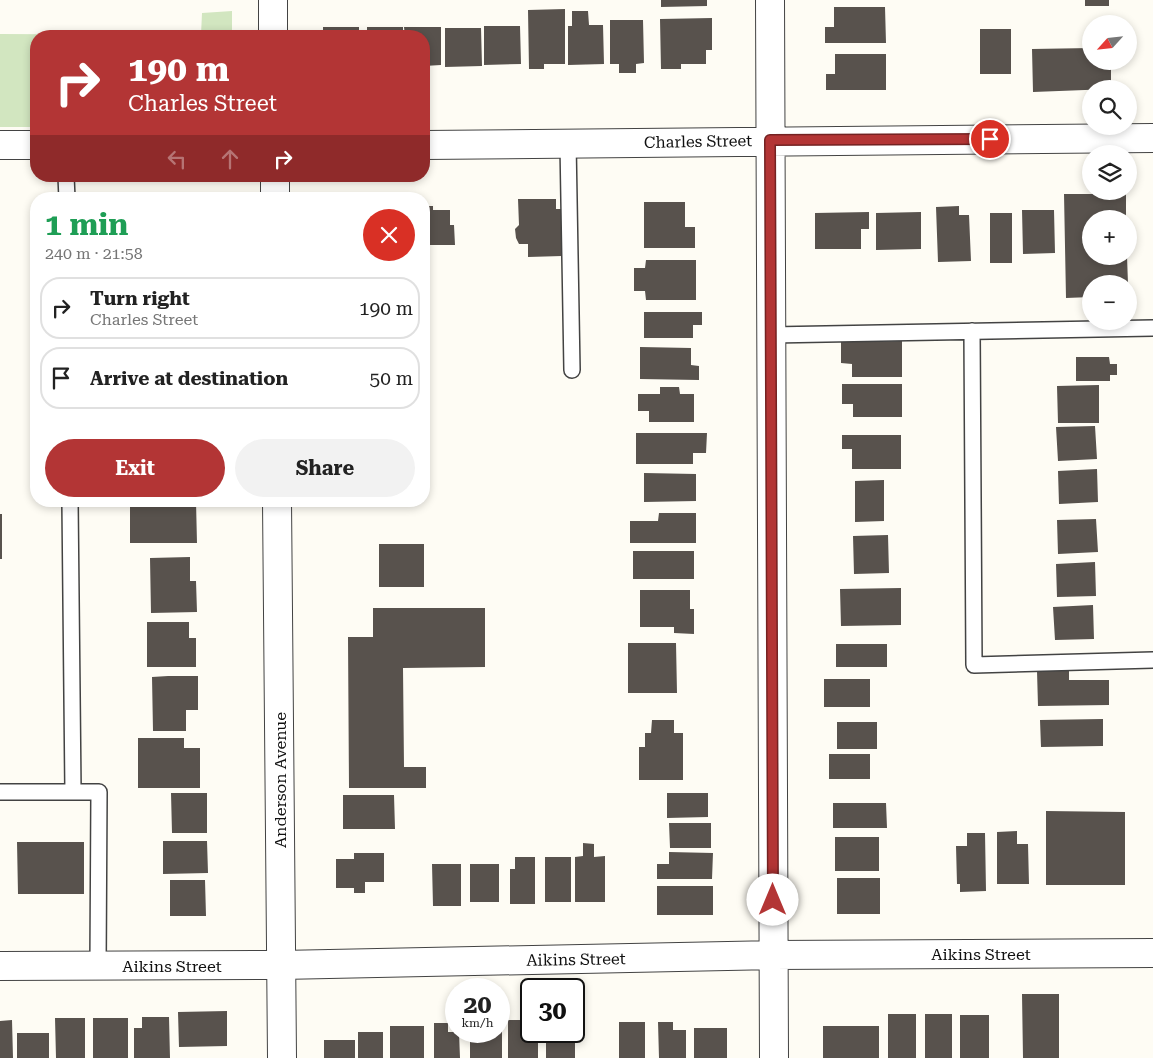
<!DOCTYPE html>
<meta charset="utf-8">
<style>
:root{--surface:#fff;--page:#f2f2f2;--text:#222;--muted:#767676;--line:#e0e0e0;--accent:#b33535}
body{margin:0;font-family:"Roboto Serif",serif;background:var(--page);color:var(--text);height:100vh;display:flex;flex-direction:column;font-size:19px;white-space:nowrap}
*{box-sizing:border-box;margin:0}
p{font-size:16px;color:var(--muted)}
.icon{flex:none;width:28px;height:28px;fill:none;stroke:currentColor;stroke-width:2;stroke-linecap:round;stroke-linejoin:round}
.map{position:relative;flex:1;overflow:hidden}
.sheet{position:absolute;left:30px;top:192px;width:400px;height:315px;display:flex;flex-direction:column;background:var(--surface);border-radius:20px;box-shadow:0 2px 8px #0003}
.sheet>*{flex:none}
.top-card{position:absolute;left:30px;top:30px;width:400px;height:152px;border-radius:20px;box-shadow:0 2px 8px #0003;background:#b33535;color:#fff;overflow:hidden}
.needle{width:32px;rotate:243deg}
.controls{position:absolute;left:1082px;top:15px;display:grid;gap:10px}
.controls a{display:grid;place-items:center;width:55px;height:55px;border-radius:50%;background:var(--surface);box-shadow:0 2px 8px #0003;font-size:25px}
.speed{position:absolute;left:445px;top:978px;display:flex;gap:10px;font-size:25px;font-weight:700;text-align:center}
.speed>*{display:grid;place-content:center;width:65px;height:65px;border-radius:50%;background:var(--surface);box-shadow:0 2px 8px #0003;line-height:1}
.speed small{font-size:12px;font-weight:400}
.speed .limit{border:2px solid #111;border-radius:8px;background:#fff;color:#111}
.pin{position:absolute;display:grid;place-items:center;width:42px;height:42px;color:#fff;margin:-21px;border:2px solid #fff;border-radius:50%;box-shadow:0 1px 5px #0007}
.me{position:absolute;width:55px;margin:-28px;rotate:0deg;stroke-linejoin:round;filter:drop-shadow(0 0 4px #0008)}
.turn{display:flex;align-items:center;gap:18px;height:105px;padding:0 15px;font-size:22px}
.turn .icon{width:65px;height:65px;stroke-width:2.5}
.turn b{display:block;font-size:35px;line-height:42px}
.lanes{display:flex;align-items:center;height:48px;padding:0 15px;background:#0003;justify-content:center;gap:25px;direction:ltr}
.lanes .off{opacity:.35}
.round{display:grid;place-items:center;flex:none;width:52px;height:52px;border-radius:26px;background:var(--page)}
.overview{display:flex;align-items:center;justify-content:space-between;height:85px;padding:0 15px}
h1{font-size:30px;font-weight:700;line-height:38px;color:#1e9e55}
.button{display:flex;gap:10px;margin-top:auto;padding:10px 15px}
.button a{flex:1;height:58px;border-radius:30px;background:var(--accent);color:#fff;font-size:20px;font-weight:700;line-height:58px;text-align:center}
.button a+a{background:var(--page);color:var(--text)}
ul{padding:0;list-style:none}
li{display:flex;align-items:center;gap:15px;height:62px;margin:0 10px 8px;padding:0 5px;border:2px solid var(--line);border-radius:20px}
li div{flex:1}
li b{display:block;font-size:19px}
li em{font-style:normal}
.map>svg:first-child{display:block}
.green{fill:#d2e6c0}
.building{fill:#58524d}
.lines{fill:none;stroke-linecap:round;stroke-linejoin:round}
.lane-casing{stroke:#434343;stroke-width:18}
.street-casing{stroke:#434343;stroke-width:30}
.lane{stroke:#fff;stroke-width:15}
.street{stroke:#fff;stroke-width:28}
.route-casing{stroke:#742222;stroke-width:12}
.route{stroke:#b33535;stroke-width:9}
.labels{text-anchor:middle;stroke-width:5;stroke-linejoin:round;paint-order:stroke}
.street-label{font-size:16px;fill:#101010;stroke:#fff}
</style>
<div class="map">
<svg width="1153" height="1058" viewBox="0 0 1153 1058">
<rect width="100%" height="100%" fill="#fefcf4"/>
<!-- green -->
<path class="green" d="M232,11V36H36V127H0V34L201,35L202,13Z"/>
<!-- building -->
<path class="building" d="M661,0H707V6L661,7Z
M1085,0H1109V6H1085Z
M834,7H885L886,43H825V27H834Z
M565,9V64H544V69H529L528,10Z
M572,11H588L589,25H603L604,64L568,65V26H572Z
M712,18V50H706V64H681V69H661L660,19Z
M610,20H643L644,63L636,64V73H619V64H610Z
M484,26H520L521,64L484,65Z
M323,27H359V36H323Z
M367,27H403V36H367Z
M404,27H441V65L424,66V36H405Z
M445,28H481L482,66L445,67Z
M980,29H1011V74H980Z
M1091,48V61H1121V66H1111V89L1033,92L1032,49Z
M835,54H886V90H826V74H835Z
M144,194H193V199H144Z
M1064,194H1126V219H1091V256H1127L1128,284H1091V297L1066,298Z
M518,199H556V209H561L562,256L528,257V244H519L516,238L515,229L519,225Z
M644,202H685V227H695V248H644Z
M424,206H433V210H450V225H454L455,245H430V257H424Z
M959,206V215H969L971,261L938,262L936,207Z
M1022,210H1054L1055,253L1023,254Z
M869,212V229H861V249H815V213Z
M921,212V249L876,250V213Z
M990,213H1012V263H990Z
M646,260H696V300H646L645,291H634V268H645Z
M644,312H702V325H693V338H644Z
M902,341V377H852V364L841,363V342Z
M640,347L691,348V365L699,366V380L640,379Z
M1076,357H1109L1110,364H1117V375H1110V381H1076Z
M842,384H902V417H853V404H842Z
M1099,385V423H1058L1057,386Z
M660,387H679L680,394H694V422H649V411H638V394H660Z
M1095,426L1097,459L1058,461L1056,427Z
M636,433H707L706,453H693V464H636Z
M842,435H901V469H852V449H842Z
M1097,469L1098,502L1059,504L1058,471Z
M644,473L696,474V501L644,502Z
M884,480V521L855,522V481Z
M130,501H196L197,543H130Z
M659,513H696V543H630V521H658Z
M0,514H2V559H0Z
M1096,519L1098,552L1058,554L1057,520Z
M888,535L889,573L854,574L853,536Z
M379,544H424V587H379Z
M633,551H694V579H633Z
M190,557V581H196L197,612L151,613L150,558Z
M1095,562L1096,596L1057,597L1056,564Z
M901,588V625L841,626L840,589Z
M640,590H690V609H694V634L674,633V627H640Z
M1093,605L1094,639L1055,640L1053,607Z
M373,608H485V667L403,668L404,767H426V788H349L348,637H373Z
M147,622H189V638H196V667H147Z
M628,643H676L677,693H628Z
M836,644H887V667H836Z
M1037,671H1069V680H1109V705L1038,706Z
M168,676H198V710H186V731H153L152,677Z
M824,679H870V707H824Z
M1103,719V746L1041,747L1040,720Z
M652,720H674V733H683V780H639V747H645V733H651Z
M837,722H877V749H837Z
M138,738H184V748H200V788H138Z
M829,754H870V779H829Z
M171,793H207V833H172Z
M667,793H708V817L667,818Z
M343,795H394L395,829H343Z
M833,803H886L887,828H833Z
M1046,811L1125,812V885H1046Z
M669,823H711V848H670Z
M1017,831V844H1028L1029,884H997V832Z
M967,833H985L986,891L960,892V884H957L956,846H967Z
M835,837H879V871H835Z
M163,841H207L208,873L163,874Z
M17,842H84V894H18Z
M583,843L594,844V857L605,856V902H575V857L583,856Z
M669,852L713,853L712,879H657V864H669Z
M354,853H384V882H365V893H354V888H336V859H354Z
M515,857H535V904H510V869H515Z
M545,857H571V902H545Z
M432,864H461V906H433Z
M470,864H499V902H470Z
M837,878H880V914H837Z
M170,880H205L206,916H170Z
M657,886H713V915H657Z
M1022,994H1059V1058H1023Z
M227,1011V1046L179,1047L178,1012Z
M888,1014H916V1058H888Z
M925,1014H952V1058H925Z
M960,1015H989V1058H960Z
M142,1017H169L170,1058H134V1028H142Z
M55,1018H85V1058H56Z
M93,1018H128V1058H93Z
M12,1020L13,1058H0V1021Z
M508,1020H531V1031H538V1058H508Z
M619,1022H645V1058H619Z
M658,1022H673V1030H686V1058H659Z
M434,1023H448V1032H459L460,1058H434Z
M390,1026H424V1058H390Z
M823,1026H879V1058H823Z
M694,1028H727V1058H694Z
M499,1030H502V1058H470V1031Z
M546,1031H575V1058H546Z
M358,1032H383V1058H358Z
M17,1033H49V1058H17Z
M324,1040H355V1058H324Z"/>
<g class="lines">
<defs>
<path id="lane" d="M568,143L572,370
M66,176L67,199
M972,331L974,665L1153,660
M771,335L1153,328
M70,501L73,792
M0,792H99L98,966"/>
<path id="street" d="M273,0V36
M770,0L774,1058
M0,145H36
M424,145L1153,138
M275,176V199
M277,501L282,1058
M0,966L281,965L773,955L1153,953"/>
</defs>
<!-- lane casing -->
<use href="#lane" class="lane-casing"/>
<!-- street casing -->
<use href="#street" class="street-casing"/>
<!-- lane -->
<use href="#lane" class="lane"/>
<!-- street -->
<use href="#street" class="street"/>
</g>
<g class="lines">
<defs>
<path id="route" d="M773,900L770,140L990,139"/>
</defs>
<!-- route casing -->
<use href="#route" class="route-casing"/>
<!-- route -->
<use href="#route" class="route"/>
</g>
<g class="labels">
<!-- street labels -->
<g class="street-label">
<text transform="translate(698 141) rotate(-1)" y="6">Charles Street</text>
<text transform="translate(280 780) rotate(-90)" y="6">Anderson Avenue</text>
<text x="981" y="960">Aikins Street</text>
<text transform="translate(576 959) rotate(-1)" y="6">Aikins Street</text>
<text x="172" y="972">Aikins Street</text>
</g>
</g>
</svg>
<div class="controls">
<a><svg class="needle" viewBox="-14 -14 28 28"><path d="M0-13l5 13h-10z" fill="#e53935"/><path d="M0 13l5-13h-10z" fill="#767676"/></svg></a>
<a><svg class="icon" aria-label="search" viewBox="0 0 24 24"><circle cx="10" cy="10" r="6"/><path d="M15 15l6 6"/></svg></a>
<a><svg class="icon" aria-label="layers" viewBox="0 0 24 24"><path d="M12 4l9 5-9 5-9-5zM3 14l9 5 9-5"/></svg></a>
<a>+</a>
<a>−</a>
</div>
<div class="speed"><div>20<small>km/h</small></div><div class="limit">30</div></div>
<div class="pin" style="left:990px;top:139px;background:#d93025"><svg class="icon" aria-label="arrive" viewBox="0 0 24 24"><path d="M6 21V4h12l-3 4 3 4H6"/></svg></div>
<svg class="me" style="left:773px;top:900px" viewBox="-20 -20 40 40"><circle r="19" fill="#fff"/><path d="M0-13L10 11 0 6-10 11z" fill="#b33535"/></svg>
<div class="top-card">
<div class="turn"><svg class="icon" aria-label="right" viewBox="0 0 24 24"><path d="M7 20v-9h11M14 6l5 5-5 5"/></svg><div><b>190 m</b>Charles Street</div></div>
<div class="lanes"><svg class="icon off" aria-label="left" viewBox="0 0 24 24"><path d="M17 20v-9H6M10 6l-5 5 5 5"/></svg><svg class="icon off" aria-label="ahead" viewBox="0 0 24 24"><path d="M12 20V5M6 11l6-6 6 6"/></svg><svg class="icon" aria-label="right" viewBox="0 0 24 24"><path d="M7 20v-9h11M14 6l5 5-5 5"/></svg></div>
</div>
<section class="sheet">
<div class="overview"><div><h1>1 min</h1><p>240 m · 21:58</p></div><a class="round" style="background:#d93025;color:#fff"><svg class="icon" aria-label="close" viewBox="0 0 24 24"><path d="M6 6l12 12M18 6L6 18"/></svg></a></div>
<ul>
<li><svg class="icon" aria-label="right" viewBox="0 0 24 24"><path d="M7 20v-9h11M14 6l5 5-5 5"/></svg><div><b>Turn right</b><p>Charles Street</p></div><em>190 m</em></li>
<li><svg class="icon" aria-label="arrive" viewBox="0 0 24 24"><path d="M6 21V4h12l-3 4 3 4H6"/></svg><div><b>Arrive at destination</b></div><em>50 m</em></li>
</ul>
<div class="button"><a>Exit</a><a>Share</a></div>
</section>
</div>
